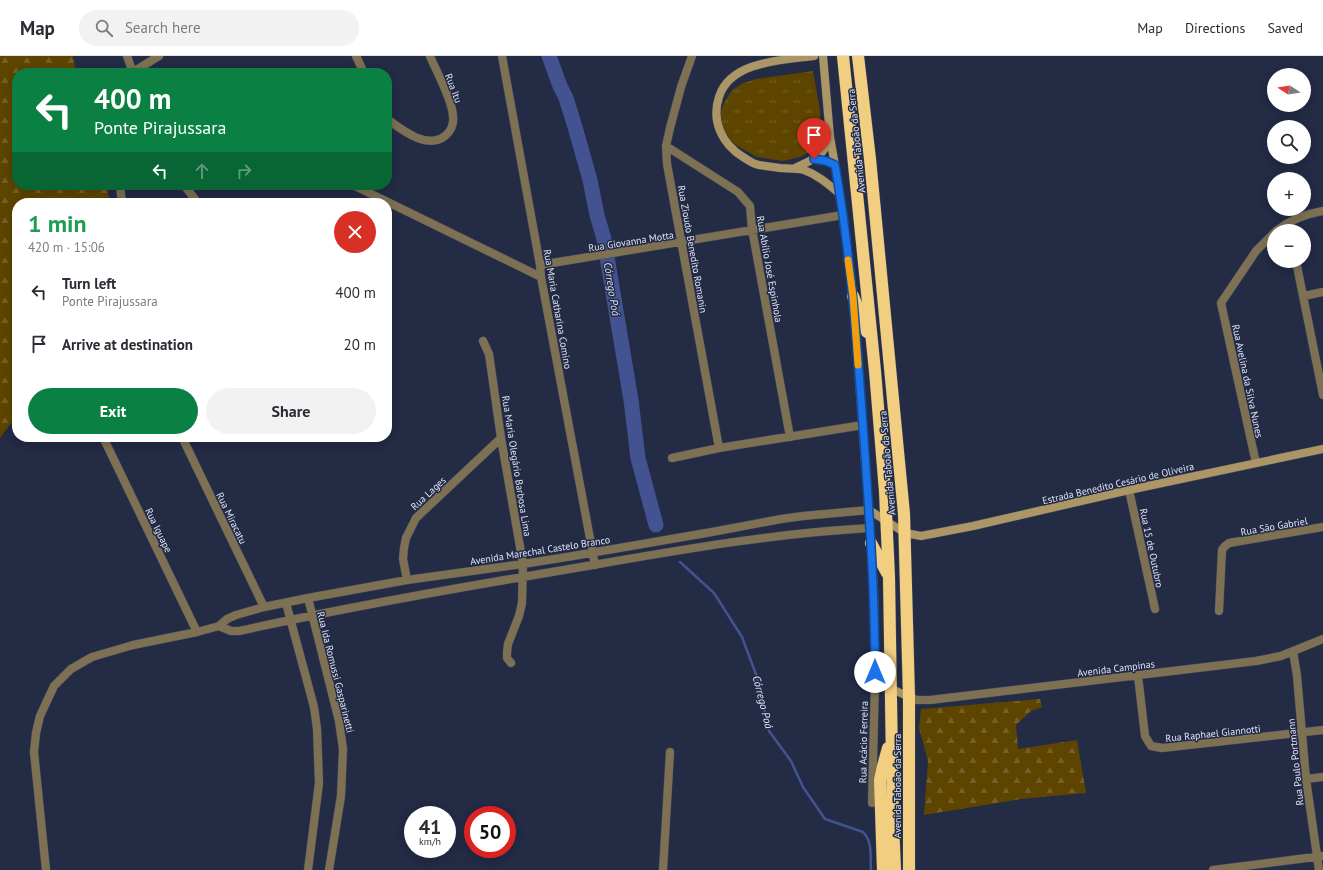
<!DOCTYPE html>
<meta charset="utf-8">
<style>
:root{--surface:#fff;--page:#f2f2f3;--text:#2b2b33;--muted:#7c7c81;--line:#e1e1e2;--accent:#0b8043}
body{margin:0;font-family:"PT Sans",sans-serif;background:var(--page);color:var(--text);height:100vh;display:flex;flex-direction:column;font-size:15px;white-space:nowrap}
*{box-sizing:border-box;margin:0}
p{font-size:13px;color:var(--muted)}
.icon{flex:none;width:22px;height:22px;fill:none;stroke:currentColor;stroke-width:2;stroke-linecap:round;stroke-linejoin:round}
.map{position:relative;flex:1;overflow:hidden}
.side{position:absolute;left:12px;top:142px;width:380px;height:244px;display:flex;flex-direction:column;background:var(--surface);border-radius:16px;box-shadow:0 2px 10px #0003}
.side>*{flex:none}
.hud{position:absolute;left:12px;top:12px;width:380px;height:122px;border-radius:16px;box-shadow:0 2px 10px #0003;background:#0b8043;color:#fff;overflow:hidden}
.needle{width:26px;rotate:282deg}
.controls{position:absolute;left:1267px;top:12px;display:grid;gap:8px}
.controls a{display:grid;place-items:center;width:44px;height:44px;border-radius:50%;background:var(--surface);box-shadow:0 2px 10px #0003;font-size:20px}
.speed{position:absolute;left:404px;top:750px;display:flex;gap:8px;font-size:20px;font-weight:700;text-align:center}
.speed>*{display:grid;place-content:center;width:52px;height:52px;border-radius:50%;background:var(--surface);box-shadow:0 2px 10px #0003;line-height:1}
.speed small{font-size:10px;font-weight:400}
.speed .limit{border:6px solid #d22;background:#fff;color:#111}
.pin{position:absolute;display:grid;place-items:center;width:34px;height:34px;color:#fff;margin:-41px -17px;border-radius:50% 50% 50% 0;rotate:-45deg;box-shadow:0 0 4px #0007}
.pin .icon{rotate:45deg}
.me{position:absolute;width:44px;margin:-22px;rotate:0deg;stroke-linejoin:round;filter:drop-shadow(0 0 3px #0008)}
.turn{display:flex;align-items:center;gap:14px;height:84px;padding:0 16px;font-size:18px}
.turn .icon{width:52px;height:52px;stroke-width:2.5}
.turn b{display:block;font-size:28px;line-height:34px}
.lanes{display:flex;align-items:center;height:38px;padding:0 16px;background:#0003;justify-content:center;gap:20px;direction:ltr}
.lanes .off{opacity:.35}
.round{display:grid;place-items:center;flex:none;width:42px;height:42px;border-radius:21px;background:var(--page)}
.overview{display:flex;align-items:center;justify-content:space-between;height:68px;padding:0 16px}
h1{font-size:24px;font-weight:600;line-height:30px;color:#1e9e55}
.action{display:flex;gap:8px;margin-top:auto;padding:8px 16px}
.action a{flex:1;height:46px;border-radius:24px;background:var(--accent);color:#fff;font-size:16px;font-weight:600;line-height:46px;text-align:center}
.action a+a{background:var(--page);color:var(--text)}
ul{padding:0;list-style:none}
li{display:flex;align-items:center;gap:12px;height:52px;padding:0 16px}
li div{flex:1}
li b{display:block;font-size:15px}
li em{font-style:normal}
header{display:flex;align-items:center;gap:24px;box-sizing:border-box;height:56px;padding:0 20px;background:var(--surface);border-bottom:1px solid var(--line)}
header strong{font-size:19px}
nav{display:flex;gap:22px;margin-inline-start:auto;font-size:14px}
.search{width:280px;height:36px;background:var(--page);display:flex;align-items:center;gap:10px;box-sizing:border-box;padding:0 14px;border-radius:22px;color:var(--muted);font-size:15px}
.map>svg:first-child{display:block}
.grass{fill:url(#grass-tufts)}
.forest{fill:url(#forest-firs)}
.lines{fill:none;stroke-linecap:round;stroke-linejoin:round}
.stream{stroke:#435392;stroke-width:2.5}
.river{stroke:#435392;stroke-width:15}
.minor-casing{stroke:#414961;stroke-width:9}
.secondary-casing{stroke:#414961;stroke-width:9}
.motorway-casing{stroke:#414961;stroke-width:13}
.minor{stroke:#7e7052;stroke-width:8}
.secondary{stroke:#ac9665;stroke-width:8}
.motorway{stroke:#f1ce80;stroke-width:12}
.route-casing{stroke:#114b97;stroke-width:10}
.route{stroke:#1a73e8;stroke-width:7}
.slow{stroke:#f59e0b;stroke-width:7}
.labels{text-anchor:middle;stroke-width:3;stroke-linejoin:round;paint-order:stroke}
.street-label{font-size:10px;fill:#dee4f5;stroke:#232b45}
.water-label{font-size:11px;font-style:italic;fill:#dce3f6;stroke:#232b45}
</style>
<header>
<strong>Map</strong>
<div class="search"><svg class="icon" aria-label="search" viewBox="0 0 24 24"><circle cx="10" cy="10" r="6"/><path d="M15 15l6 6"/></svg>Search here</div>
<nav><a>Map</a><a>Directions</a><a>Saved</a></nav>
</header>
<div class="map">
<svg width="1323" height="814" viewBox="0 0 1323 814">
<defs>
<pattern id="grass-tufts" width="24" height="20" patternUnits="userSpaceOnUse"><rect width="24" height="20" fill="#5d4500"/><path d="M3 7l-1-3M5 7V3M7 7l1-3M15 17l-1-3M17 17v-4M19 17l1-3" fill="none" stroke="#746026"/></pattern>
<pattern id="forest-firs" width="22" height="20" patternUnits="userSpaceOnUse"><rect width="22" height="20" fill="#5d4500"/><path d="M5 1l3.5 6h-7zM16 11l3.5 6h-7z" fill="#746026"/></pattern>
</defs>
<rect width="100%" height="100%" fill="#232b45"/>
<!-- grass -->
<path class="grass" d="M813,15L820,55V82L813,94L800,101L783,105L757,101L734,88L723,73L720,57L725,45L732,34L743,27L756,23Z"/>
<!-- forest -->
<path class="forest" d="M0,0H73L76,17H17V129H106L109,141V147H17V366L11,367L0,382Z
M1040,643L1042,651L1031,655L1016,669L1018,693L1077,684L1086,737L1021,743L924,759L928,705L919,672L921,653Z"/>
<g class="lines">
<!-- stream -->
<path class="stream" d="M680,506L714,537L742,581L757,621L769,675L791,705L803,731L825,763L863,776C873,786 870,800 871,814"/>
<!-- river -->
<path class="river" d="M549,0L560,30L566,42L575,71L590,124L597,159L604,183L631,344L638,402L656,469"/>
<defs>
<path id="minor" d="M127,0L133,17
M356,0L364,17
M502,0L540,209L541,221L595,509
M692,0L681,31L670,72L666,90L667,108L719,392
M133,16L159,0
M387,63C402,74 427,94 445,80C451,75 454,68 453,60C452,43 437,17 430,0
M666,90L738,136L750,150L752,173L790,381
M184,129L198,147
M353,129L541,221
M120,130L122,147
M1276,175C1290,164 1305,158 1323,155
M1296,205L1323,339
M540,209L843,159
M1304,240L1323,236
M483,285L489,298L501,382L523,508L522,547L519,560L508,588L507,597V602L511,607
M103,381L197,576
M182,381L264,551
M672,402L719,392L863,369
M1256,407L1221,247L1256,195L1274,177
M1129,434L1155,553
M407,524L403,503L404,492L406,482L416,462L501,382
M308,542L339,665L343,693L341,740L329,814
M286,547L314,651L317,673L319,727L308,814
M1219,555L1222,494L1225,490L1229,487L1323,471
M219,570L231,575H239C357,549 475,529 593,509C685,493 777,477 870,472
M1293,595L1297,620L1306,723L1319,814
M1138,620L1145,680L1151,690L1162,692L1323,674
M909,641L917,644H930L1256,605L1281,600L1323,583
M1306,723L1323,721
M872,747L875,625
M46,814L34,696L36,677L40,660L54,630L71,613L92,601L133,589L197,576L219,570L227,563L236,559L264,551L308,542L407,524L523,508L573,500L712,476L781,463L803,460L869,454
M663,814L670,696
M1213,814L1322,800"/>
<path id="secondary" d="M814,0C783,4 730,5 719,41C711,65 722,88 743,101C748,104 753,108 759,109C766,110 773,111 780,112C789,113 796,112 804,114C818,119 829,129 840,138
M823,0L830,81L840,138L853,240L871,487L874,537L875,625L909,641
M813,103L826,105L835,109
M795,112C812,104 823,101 830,82
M869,454L905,477L921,480L973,470L1129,434L1323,393"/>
<path id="motorway" d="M843,0L875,315L885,435L889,521L893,767L895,814
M858,0L870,103L904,458L909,641V814
M853,240L867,276
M871,487L887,517
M883,814L880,724L883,710L888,692"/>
</defs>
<!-- minor casing -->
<use href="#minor" class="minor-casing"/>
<!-- secondary casing -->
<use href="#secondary" class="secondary-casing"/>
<!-- motorway casing -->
<use href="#motorway" class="motorway-casing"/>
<!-- minor -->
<use href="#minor" class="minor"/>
<!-- secondary -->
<use href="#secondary" class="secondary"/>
<!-- motorway -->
<use href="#motorway" class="motorway"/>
</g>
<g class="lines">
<defs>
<path id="route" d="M814,103L826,105L835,109C852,205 858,301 865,398C870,470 875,543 875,616"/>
</defs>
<!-- route casing -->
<use href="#route" class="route-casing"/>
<!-- route -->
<use href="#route" class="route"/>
<!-- slow -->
<path class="slow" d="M848,204L853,240L858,309"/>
</g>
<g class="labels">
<!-- street labels -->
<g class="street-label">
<text transform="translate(454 32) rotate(69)" y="4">Rua Itu</text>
<text transform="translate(856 85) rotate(-96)" y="4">Avenida Taboão da Serra</text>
<text transform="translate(631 185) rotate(-9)" y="4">Rua Giovanna Motta</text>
<text transform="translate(693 193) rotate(80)" y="4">Rua Zioudo Benedito Romanin</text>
<text transform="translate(770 213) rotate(80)" y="4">Rua Abílio José Espinhola</text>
<text transform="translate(558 253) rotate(80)" y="4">Rua Maria Catharina Comino</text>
<text transform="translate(1248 325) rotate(78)" y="4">Rua Avelina da Silva Nunes</text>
<text transform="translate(887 407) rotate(-95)" y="4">Avenida Taboão da Serra</text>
<text transform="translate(517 410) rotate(81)" y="4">Rua Maria Olegário Barbosa Lima</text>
<text transform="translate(1118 427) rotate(-13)" y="4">Estrada Benedito Cesário de Oliveira</text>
<text transform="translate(428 437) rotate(-43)" y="4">Rua Lages</text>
<text transform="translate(232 462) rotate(64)" y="4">Rua Miracatu</text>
<text transform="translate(1274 470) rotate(-10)" y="4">Rua São Gabriel</text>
<text transform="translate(159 474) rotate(64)" y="4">Rua Iguape</text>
<text transform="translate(1152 492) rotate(78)" y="4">Rua 15 de Outubro</text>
<text transform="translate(540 494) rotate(-9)" y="4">Avenida Marechal Castelo Branco</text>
<text transform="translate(1116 612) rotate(-7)" y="4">Avenida Campinas</text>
<text transform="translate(336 616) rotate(76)" y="4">Rua Ida Romussi Gasparinetti</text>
<text transform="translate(1213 677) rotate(-6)" y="4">Rua Raphael Giannotti</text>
<text transform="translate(863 686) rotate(-89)" y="4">Rua Acácio Ferreira</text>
<text transform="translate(1295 706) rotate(-96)" y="4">Rua Paulo Portmann</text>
<text transform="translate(897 730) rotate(-90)" y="4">Avenida Taboão da Serra</text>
</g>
<!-- water labels -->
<g class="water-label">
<text transform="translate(612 233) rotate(81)" y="4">Córrego Poá</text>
<text transform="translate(763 646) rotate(76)" y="4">Córrego Poá</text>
</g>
</g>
</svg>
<div class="controls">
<a><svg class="needle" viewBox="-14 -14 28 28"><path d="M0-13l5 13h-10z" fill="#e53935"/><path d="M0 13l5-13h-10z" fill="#7c7c81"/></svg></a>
<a><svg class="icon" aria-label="search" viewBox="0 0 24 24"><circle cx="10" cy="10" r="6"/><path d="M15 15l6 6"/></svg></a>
<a>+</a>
<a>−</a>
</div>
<div class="speed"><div>41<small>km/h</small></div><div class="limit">50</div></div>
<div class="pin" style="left:814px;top:103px;background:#d93025"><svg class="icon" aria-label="arrive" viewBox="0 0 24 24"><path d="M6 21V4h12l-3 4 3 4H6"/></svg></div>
<svg class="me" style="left:875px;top:616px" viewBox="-20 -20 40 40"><circle r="19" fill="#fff"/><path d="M0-13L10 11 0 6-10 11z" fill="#1a73e8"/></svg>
<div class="hud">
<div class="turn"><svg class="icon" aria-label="left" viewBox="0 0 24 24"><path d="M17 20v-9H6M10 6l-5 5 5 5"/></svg><div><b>400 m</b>Ponte Pirajussara</div></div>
<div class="lanes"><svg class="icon" aria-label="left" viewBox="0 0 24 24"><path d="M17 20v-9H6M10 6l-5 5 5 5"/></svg><svg class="icon off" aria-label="ahead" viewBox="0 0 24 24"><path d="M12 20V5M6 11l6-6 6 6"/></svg><svg class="icon off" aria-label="right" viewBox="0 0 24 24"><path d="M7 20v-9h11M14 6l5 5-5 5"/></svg></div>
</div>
<section class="side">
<div class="overview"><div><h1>1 min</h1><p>420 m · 15:06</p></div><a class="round" style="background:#d93025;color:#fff"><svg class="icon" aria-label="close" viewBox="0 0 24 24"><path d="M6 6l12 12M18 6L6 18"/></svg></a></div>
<ul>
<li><svg class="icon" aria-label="left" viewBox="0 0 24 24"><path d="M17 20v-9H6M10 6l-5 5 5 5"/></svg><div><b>Turn left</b><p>Ponte Pirajussara</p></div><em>400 m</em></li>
<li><svg class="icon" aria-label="arrive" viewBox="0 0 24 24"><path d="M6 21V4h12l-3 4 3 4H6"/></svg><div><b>Arrive at destination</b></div><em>20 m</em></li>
</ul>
<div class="action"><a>Exit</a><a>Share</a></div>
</section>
</div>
